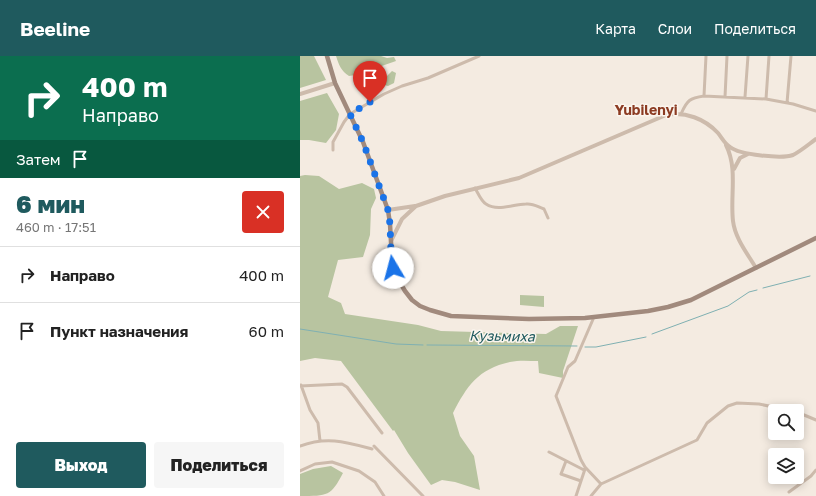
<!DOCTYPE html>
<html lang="ru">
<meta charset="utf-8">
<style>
:root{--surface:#fff;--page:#f6f6f6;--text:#222;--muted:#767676;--line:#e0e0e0;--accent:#1f5a5e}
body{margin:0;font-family:"Golos Text",sans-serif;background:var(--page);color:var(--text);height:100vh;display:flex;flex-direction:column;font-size:15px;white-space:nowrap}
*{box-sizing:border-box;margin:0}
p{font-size:13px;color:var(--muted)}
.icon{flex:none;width:22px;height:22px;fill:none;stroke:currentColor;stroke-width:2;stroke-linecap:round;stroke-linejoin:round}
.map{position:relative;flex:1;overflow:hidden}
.panel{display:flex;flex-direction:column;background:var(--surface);width:300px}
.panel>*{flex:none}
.guide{background:#0b6e4f;color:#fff;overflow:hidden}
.tools{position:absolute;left:468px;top:348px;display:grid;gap:8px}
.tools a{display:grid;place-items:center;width:36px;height:36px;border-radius:4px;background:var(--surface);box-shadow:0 2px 10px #0003;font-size:20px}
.pin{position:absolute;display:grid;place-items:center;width:34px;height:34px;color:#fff;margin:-41px -17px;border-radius:50% 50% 50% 0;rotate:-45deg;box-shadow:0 0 4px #0007}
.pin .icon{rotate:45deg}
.me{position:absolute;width:44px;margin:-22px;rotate:352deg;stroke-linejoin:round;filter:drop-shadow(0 0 3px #0008)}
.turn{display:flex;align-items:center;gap:14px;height:84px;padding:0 16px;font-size:18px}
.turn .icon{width:52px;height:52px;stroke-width:2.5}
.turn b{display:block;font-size:28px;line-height:34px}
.then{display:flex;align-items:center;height:38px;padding:0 16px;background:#0003;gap:8px;font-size:15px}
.round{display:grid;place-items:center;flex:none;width:42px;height:42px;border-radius:4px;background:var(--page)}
.headline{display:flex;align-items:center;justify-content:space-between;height:68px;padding:0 16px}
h1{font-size:24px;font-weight:800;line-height:30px;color:var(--accent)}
.action{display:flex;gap:8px;margin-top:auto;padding:8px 16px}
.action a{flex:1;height:46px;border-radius:4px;background:var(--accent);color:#fff;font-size:16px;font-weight:800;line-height:46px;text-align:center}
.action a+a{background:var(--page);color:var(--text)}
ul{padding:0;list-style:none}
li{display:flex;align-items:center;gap:12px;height:56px;padding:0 16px;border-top:1px solid var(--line)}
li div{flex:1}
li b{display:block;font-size:15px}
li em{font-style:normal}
header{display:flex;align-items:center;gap:24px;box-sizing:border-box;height:56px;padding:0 20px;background:var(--accent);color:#fff}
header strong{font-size:19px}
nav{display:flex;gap:22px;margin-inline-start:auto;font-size:14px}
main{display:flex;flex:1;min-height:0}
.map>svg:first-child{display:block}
.green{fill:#b8c4a0}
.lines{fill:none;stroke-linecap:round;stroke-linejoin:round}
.stream{stroke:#7fb0b2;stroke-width:1}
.minor{stroke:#cdbbac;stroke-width:3}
.tertiary{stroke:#cdbbac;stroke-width:4}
.secondary{stroke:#a18a7d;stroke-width:4.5}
.route{stroke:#1a73e8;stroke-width:7;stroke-dasharray:0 12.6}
.labels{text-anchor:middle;stroke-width:3;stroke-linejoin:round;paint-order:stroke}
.neighbourhood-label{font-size:14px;font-weight:bold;fill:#8c3b22;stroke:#fbf5ee}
.water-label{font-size:14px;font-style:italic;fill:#1f5a5e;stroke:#fbf5ee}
</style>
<header>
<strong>Beeline</strong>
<nav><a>Карта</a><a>Слои</a><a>Поделиться</a></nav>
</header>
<main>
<section class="panel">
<div class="guide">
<div class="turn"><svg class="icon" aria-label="right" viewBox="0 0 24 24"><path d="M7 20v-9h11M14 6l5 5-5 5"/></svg><div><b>400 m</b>Направо</div></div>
<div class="then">Затем<svg class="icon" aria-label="arrive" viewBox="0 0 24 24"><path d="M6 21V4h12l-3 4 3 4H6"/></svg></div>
</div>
<div class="headline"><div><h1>6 мин</h1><p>460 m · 17:51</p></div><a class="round" style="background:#d93025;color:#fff"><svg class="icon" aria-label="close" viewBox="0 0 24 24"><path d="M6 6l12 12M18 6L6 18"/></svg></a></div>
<ul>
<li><svg class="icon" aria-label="right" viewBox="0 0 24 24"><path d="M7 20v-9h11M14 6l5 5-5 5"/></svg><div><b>Направо</b></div><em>400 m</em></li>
<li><svg class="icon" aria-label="arrive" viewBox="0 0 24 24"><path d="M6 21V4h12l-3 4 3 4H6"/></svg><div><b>Пункт назначения</b></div><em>60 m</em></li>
</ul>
<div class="action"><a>Выход</a><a>Поделиться</a></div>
</section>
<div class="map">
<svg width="516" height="440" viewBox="0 0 516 440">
<rect width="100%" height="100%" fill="#f4ebe1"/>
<!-- green -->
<path class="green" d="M0,0H14L26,24L0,32Z
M36,0H81L87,2L94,1L96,5L73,13L68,17L49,20C41,15 39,9 36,0Z
M92,15L96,17L94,27L88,30L84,29V23Z
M27,37L39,58L36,74L26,87L9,84H0V45Z
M5,119L19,120L39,133L62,127L74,133L76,142L71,153L70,179L63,201L38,204L28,241L41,247L45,258L118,269L141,275L246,278L260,270H278L263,315V322L239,317L238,305C229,305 219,304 210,306C178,313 167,330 153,357L160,380L174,400L180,434L155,426L142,424L131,429L108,397L94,374L93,375L41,305L15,302L0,305V120Z
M220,239L244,240V251L220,249Z
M31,410L43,417C31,440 28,440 0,440V418L13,413Z"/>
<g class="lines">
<!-- stream -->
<path class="stream" d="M463,232L510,220
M0,273L96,288L123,289
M352,278L428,250L449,236L457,234
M127,289L277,290
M285,291H296L346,281"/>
<!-- minor -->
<path class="minor" d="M404,40L406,0
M425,41L427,0
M445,41L448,0
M466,43L469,0
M487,47L491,0
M381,58C387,44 390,42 404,40L466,43L493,48L516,55
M33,94V86L44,66L50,58L84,38L102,30L128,22L179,0
M175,132C178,137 181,145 186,148C198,156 213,148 226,148C233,147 238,151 244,153L248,162
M294,261L275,305L268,311L256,340L281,404L285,411L301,428
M1,329L10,354L18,367L20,385
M0,330L42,328L47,331L82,377
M497,356L516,364
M0,390C27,380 46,386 72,393
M74,390L123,440
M249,396L284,414
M266,405L261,418L281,425
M0,415L15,408L32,406L59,415L75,426L84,440
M489,436L511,420L516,414
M276,440L285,413
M291,440L301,428L397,384L407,367L428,350L437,347L459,348L493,355"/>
<!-- tertiary -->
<path class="tertiary" d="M0,38L35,27
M426,89C438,113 430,139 433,165C435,182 447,197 456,212
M434,113L440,102L448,98
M88,154L115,150
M91,185L102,163L116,150L145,140L219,122L366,59C385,55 405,63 418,77C422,82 425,88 430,91C440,99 482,103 493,99C501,95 509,88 516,83"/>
<!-- secondary -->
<path class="secondary" d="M27,0L35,27L63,86L88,154L90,168L92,204L96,220L105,235L112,244L120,250L130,254L151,260L229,263L285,262L348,255L368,251L391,244L516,182"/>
</g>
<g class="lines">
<!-- route -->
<path class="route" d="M70,46L50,58L63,86L88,154L90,168L91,196L93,212"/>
</g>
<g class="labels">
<!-- neighbourhood labels -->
<g class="neighbourhood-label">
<text x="346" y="59">Yubilenyi</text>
</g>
<!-- water labels -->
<g class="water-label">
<text transform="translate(202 280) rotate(1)" y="5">Кузьмиха</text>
</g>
</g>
</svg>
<div class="tools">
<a><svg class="icon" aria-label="search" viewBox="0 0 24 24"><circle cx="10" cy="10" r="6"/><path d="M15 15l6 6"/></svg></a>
<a><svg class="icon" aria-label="layers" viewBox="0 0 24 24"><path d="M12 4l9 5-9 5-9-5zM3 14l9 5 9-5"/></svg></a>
</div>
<div class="pin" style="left:70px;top:46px;background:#d93025"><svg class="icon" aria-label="arrive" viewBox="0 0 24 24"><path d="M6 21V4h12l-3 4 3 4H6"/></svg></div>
<svg class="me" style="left:93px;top:212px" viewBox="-20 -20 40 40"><circle r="19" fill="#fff"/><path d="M0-13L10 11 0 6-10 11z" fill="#1a73e8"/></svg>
</div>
</main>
